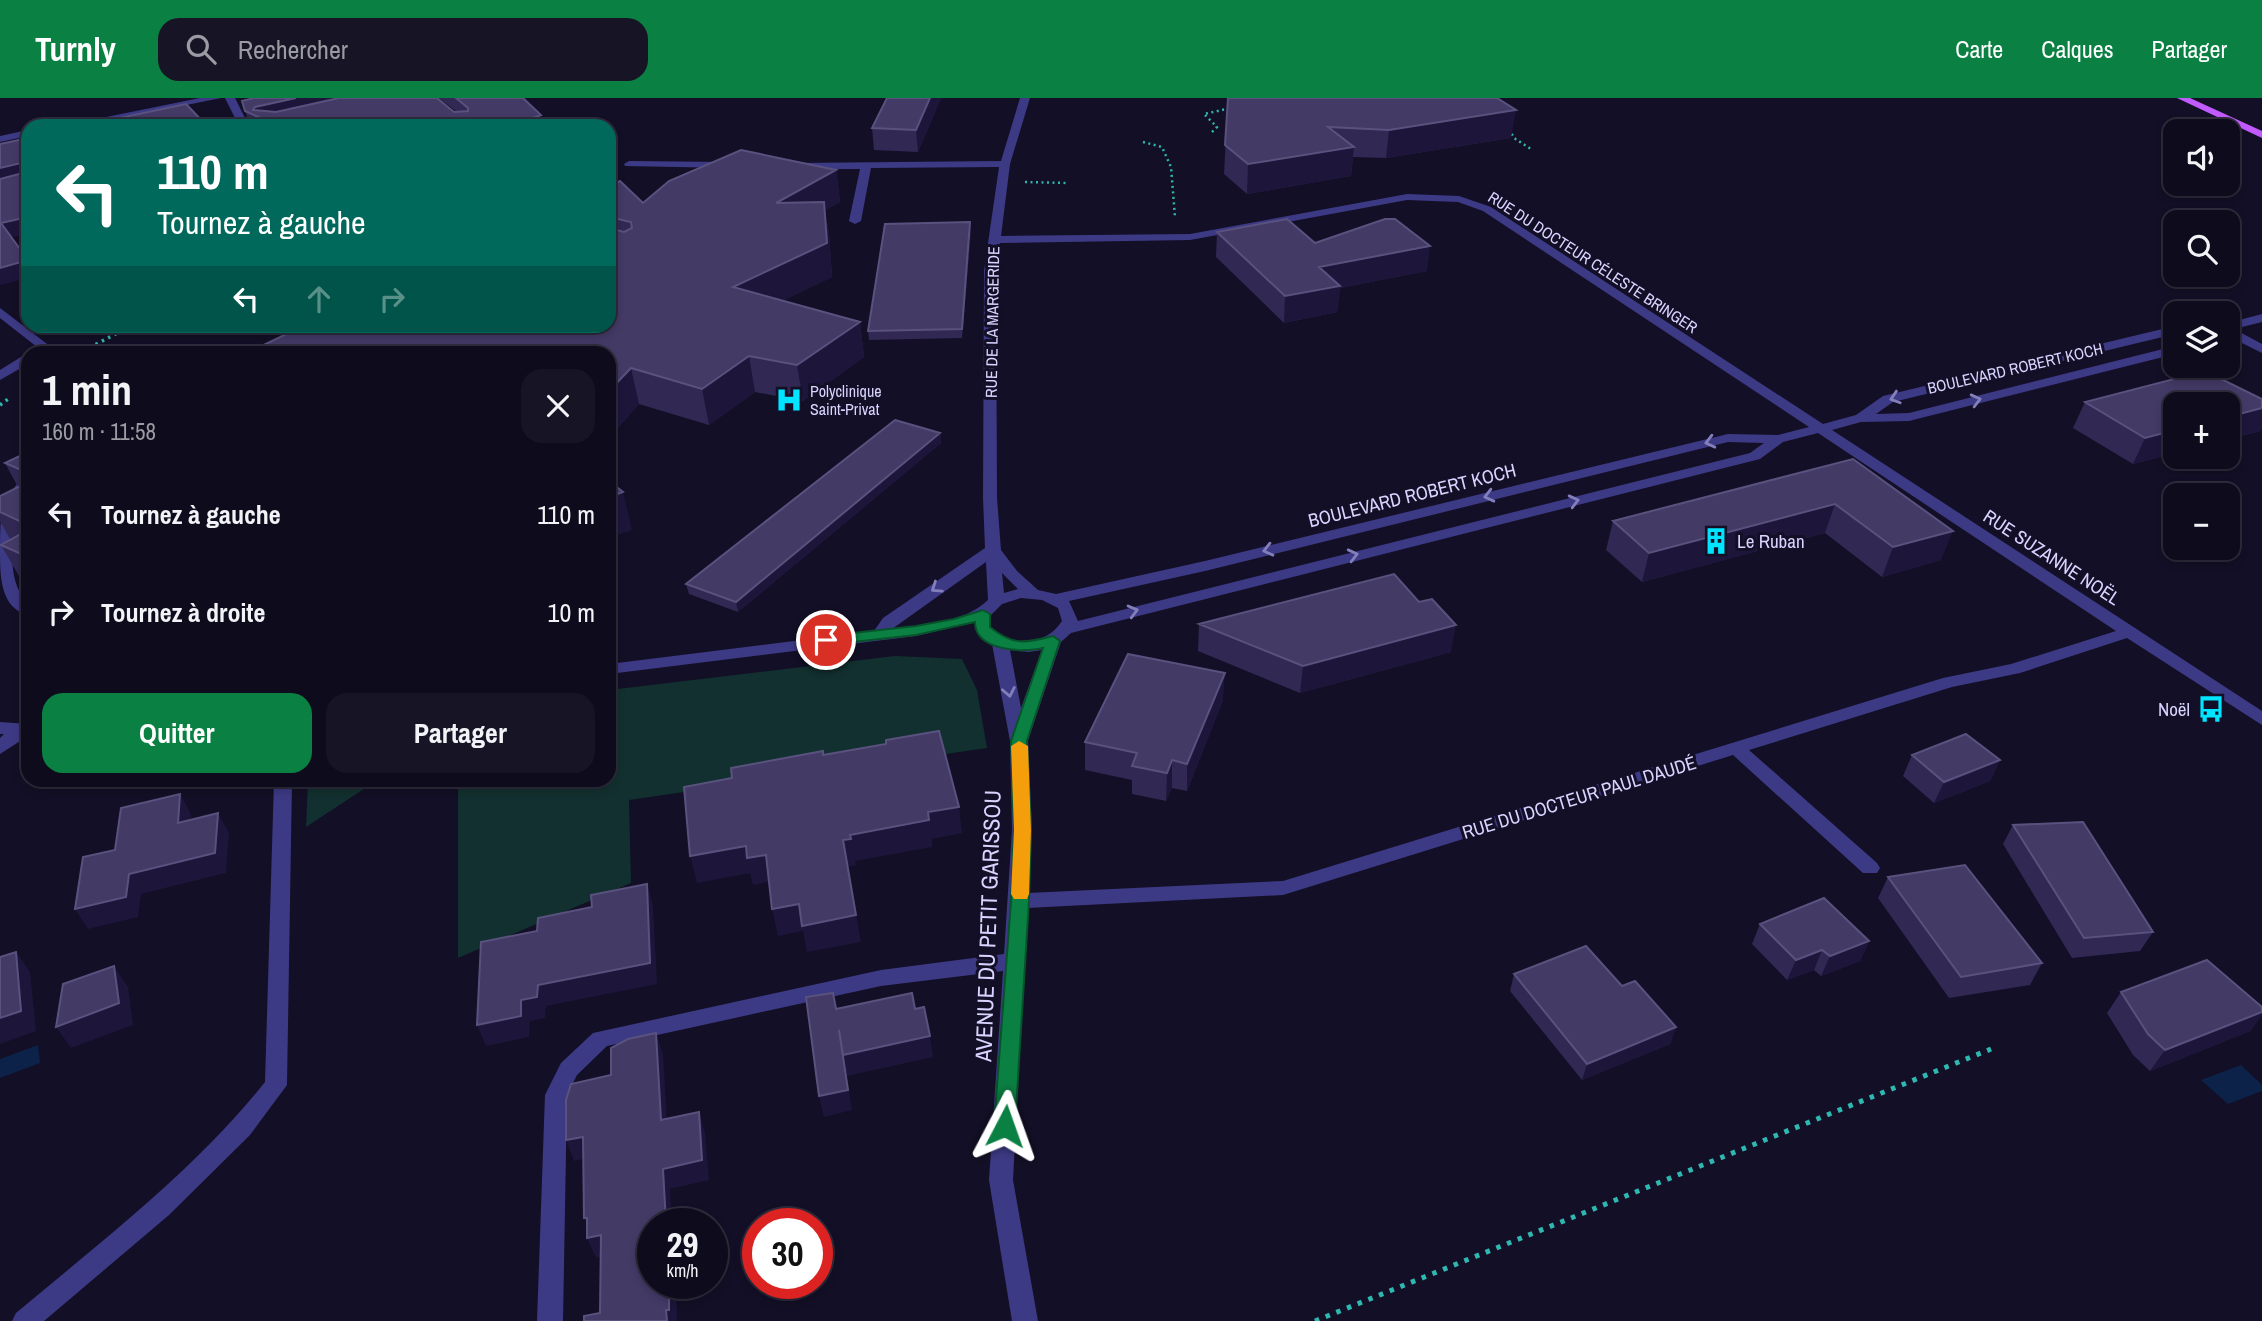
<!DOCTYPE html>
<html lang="fr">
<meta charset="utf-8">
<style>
:root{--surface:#0e0b1c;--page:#171425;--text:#f1f3f6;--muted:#9b9ba3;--line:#2e2b3b;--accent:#0b8043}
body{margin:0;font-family:"Archivo Narrow",sans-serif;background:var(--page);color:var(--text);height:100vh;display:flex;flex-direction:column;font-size:26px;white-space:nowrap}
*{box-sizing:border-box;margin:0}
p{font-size:23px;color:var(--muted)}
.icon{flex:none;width:38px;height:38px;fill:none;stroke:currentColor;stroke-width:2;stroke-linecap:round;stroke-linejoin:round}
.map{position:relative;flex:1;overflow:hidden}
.drawer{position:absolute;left:21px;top:248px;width:595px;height:441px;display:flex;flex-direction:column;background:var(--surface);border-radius:21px;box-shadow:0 4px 10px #0003,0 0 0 2px var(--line)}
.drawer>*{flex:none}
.top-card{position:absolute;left:21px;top:21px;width:595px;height:214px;border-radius:21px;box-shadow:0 4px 10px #0003,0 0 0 2px var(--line);background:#00695c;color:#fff;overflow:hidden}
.buttons{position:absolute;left:2163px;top:21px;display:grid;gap:14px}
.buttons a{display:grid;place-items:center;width:77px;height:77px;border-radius:14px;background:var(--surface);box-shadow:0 4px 10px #0003,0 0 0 2px var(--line);font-size:35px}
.speed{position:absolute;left:637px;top:1110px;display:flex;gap:14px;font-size:35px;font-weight:700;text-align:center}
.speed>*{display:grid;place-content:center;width:91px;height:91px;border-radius:50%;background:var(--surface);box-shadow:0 4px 10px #0003,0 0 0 2px var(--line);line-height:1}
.speed small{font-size:18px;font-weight:400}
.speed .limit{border:10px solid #d22;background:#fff;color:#111}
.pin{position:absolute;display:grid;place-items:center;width:60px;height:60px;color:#fff;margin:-30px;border:4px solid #fff;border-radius:50%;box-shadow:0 2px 7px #0007}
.me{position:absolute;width:77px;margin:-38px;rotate:4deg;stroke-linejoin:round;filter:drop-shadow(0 0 5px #0008)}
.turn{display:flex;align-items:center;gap:24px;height:147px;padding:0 21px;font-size:32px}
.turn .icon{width:91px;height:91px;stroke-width:2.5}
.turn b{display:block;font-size:49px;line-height:60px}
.lanes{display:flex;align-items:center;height:66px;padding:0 21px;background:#0003;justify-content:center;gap:35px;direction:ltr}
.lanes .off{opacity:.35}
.round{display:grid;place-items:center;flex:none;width:74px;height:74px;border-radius:21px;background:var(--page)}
.headline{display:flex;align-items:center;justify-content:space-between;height:119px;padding:0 21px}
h1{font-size:42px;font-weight:800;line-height:52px}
.action{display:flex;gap:14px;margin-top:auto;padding:14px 21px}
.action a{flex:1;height:80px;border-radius:21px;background:var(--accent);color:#fff;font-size:28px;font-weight:800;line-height:80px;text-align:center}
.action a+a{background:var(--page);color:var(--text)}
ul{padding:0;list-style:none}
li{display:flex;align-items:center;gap:21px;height:98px;padding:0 21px}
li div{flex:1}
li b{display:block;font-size:26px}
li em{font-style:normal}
header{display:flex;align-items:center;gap:42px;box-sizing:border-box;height:98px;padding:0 35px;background:var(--accent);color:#fff}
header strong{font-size:33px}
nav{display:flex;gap:38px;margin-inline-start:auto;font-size:24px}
.search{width:490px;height:63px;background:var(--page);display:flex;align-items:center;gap:18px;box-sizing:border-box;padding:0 24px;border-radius:21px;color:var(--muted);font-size:26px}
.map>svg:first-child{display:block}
.green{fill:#12302f}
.water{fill:#0c2248}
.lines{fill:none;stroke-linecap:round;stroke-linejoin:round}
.path-far2{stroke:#2fb8b0;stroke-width:2.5;stroke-dasharray:2 3.5;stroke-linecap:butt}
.path-far1{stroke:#2fb8b0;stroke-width:3.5;stroke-dasharray:2.5 4.5;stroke-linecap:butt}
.path{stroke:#2fb8b0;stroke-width:5;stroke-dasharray:4.5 7;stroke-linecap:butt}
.minor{fill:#3d3a85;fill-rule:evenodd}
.major{fill:#c25bff;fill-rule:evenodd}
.wall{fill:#312854}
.shaded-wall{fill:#1d163a}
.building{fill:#433a66;stroke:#5a527e;stroke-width:2}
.oneway{stroke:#837fbc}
.route{fill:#0b8043;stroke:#07532c;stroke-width:2}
.slow{fill:#f59e0b}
.labels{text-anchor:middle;stroke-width:6;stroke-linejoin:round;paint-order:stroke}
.far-street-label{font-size:16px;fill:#d9d4ff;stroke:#130f26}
.far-poi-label{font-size:16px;fill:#d9d4ff;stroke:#130f26;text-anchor:start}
.street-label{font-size:19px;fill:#d9d4ff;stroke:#130f26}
.poi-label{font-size:19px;fill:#d9d4ff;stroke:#130f26;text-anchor:start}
.near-street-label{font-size:23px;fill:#d9d4ff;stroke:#130f26}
</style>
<header>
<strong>Turnly</strong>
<div class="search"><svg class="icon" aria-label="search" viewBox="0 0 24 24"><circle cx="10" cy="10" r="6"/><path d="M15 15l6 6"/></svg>Rechercher</div>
<nav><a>Carte</a><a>Calques</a><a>Partager</a></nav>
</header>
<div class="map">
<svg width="2262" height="1223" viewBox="0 0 2262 1223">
<rect width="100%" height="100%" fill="#130f26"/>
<!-- green -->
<path class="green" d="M895,558L962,561L977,592L987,650L629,702L631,785L458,860V683L609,682V592Z
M308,683V682L376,683L306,729Z"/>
<!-- water -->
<path class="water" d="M38,947L40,965L0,980V961Z
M2241,967L2262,987V993L2228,1006L2201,982Z"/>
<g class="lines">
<!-- path-far2 -->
<path class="path-far2" d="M1509,31L1514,40L1531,51
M1212,34L1217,29L1204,16L1231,10
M1143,44L1162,49L1171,69L1175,119
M1025,84L1069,85"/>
<!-- path-far1 -->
<path class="path-far1" d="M77,256L131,228
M0,307L11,299"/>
<!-- path -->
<path class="path" d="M1315,1223L1991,951"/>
<!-- minor -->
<path class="minor" d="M200,0H221L83,28H62Z
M225,0H235L249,28H239Z
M1020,0H1030L1010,66L1001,138L1190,136L1407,96L1459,98L1491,109L1823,326L1856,317L1883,298L2175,228V236L1893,304L1876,316L1909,315L2175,248V256L1909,323L1861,324L1832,332L2262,613V627L2127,540L2020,575L1952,589L1749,652L1877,765L1880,770L1877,775H1863L1733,657L1283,797L1027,810L1013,1082L1038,1223H1012L989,1082L1003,873L881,888L607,948L577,977L567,997L563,1223H537L545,997L561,965L593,935L881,872L1004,856L1012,732L1010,643L992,546L977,534L975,524L916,538L609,576V566L874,533L883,520L985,450L983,400L984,173L999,69L871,70L861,123L855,126L849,123L860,71H795L790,68L795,65L1001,63ZM1407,102L1458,104L1483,113L1809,329L1778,337L1728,336L1205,463L1056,496L1038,492L1017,473L1001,452L997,400L996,173L1000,145L1190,142ZM1818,335L2116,533L2011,566L1943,580L1283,783L1028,795L1032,732L1028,642L1061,544L1071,535L1760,361L1783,344ZM1728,344L1764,345L1750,355L1078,523L1069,503L1205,473ZM986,464L988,502C964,525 924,527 892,531ZM1002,475L1018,491L1004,495ZM1021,500L1042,502L1058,510L1062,523C1046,548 1012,550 991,529V517L1002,506ZM1010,552L1029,554L1042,552L1021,610Z
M28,32V38L0,44V38Z
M629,63L729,64L734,67L729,70L625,68L624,66Z
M0,210L51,249L44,256H28V266L0,282V272L37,249L0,220Z
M2262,216V224L2234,231L2262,246V255L2228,238V225Z
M28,376C28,392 21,403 17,418C11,442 7,487 28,504V517C0,510 0,477 0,453C0,443 0,431 1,420C5,404 13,391 23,377Z
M0,624L28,626V638L0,656V640L4,636H0Z
M274,682H292L287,987L250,1037L169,1117L44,1223H12L16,1215C103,1142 194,1073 265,984Z"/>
<!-- major -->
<path class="major" d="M2177,0H2190L2262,33V40Z"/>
</g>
<!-- wall -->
<path class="wall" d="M439,0H523L541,17L543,28H250L242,3L457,14Z
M887,0H941L918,54L874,52L872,30Z
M1228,0L1511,40L1386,60L1353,59L1351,78L1247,96L1224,76Z
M836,72L840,104L825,112L829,136L832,179L782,203L860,224L864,259L803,303L755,294L709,327L639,306L609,340V89L643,105Z
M971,133L962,240L869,242L868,233Z
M1217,134L1315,145L1427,173L1340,190L1337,214L1284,225L1216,159Z
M2262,301V330L2260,333L2133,366L2073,330L2085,304Z
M940,335L941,345L738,514L689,496L686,486Z
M28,354V487L23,485L1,447L10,441L0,423V398L18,389L5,365Z
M1853,361L1941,462L1882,479L1825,435L1642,484L1606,452L1613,423Z
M1199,526L1451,554L1300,595L1198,553Z
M1223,602L1187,693L1172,690L1166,703L1132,696V682L1085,672V644Z
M1912,657L2000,662L1990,683L1934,705L1903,678Z
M2013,727L2153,834L2140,853L2072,860L2003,746Z
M1888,779L2042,865L2030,887L1949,900L1878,800Z
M1760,826L1869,843L1860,863L1821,878L1814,872L1787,882L1752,846Z
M1514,876L1622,888L1676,929L1670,946L1582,982L1510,893Z
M2121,894L2262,909V917L2250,933L2150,973L2133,957L2107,915Z"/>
<!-- shaded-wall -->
<path class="shaded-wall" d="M296,0H373L269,24L253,12L255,9Z
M930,0H941L918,54L916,32Z
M1516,12L1511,40L1386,60L1389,32Z
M541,17L543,28H520L530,21Z
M1354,49L1351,78L1247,96L1248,66Z
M21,65L27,79L0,86V70Z
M836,72L840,104L825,112L829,136L832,179L740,224L733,189L776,105Z
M28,119V136L9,140L1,125Z
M970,124L971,133L962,240V231Z
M1430,148L1427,173L1340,190L1337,214L1284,225L1285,198L1319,169Z
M28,162V180L0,187V170Z
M860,224L864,259L803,303L797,267Z
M749,258L755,294L709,327L702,291Z
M631,270L639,306L609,340V293Z
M2262,310V330L2260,333L2228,341V319Z
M2175,332V355L2133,366L2145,340Z
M940,335L941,345L738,514L736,504Z
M623,394L632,432L609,440V399Z
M1835,406L1825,435L1642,484L1649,455Z
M1953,433L1941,462L1882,479L1893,449Z
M1456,527L1451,554L1300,595L1303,568Z
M1225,575L1223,602L1187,693V666Z
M1172,662V690L1166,703L1167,675Z
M2000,662L1990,683L1934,705L1944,684Z
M180,696L191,716L189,744L178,725Z
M959,709L962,735L932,741V749L855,763L856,767L847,769L843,742L850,737L928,714Z
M218,715L229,735L226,775L141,796L138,819L88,831L75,811Z
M746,748L766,757L772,783L753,787L750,775L697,785L690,758Z
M647,786L653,808L657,886L546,908L545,920L530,923L529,939L486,948L477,927L538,887Z
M799,806L856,817L861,844L807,854L803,833L778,838L772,811Z
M1869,843L1860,863L1821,878L1830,858Z
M1822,852L1814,872L1787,882L1796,862Z
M16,854L30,874L36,933L0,946V920Z
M114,868L128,889L133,927L71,950L56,929Z
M2262,914V917L2250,933L2150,973L2165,952Z
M1676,929L1670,946L1582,982L1587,966Z
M839,932L930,938L933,959L847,978L846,973L852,1012L824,1019L819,998Z
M656,935L663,956L668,1043L661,1022Z
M699,1014L705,1035L709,1082L670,1091L672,1125H666L663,1071Z
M583,1039L591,1059L574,1063L566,1042Z
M584,1120H587L601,1137L609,1157L596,1160L587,1140L592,1139Z
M669,1185H676L677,1223H667L666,1212Z"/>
<!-- building -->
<path class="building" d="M254,0H296L255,9L253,12L276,14L339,0H437L454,14L468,13V10L456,0H523L541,17L530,21L535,23L520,28H278L245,13L242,3Z
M887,0H930L916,32L872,30Z
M1228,0H1497L1516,12L1389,32L1328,29L1354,49L1248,66L1225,47Z
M186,6L207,28H82Z
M28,40V119L1,125L28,162L0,170V81L23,75L24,68L21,65L0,70V46Z
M741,52L836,72L776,105L824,104L827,145L733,189L860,224L797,267L749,258L702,291L631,270L609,293V256H245L303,228H609V130L624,134L632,130L631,124L609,119V89L620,83L643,105L669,83Z
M1287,121L1315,145L1385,121H1395L1430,148L1319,169L1340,188L1285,198L1217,134Z
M970,124L962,231L868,233L885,126Z
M2205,273L2262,301V310L2228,319V306H2175V332L2145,340L2085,304Z
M895,322L940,335L736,504L686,486Z
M28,354V375L5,365Z
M1853,361L1953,433L1893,449L1835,406L1649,455L1613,423Z
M609,383L623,394L609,399Z
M28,384V427L0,414V398Z
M28,432V459L1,447Z
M1394,476L1419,504L1432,501L1456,527L1303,568L1199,526Z
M1128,556L1225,575L1187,666L1172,662L1167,675L1132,668L1137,655L1085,644Z
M939,633L959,709L928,714L929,722L850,737L851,741L843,742L856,817L802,828L799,806L772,811L766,757L747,760L746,748L690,758L684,689L732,680L731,670L823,653V657L886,646V642Z
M1966,636L2000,662L1944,684L1912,657Z
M180,696L178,725L218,715L215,755L129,776L126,799L75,811L83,759L115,752L121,710Z
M2083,724L2153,834L2084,840L2013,727Z
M1965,767L2042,865L1961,879L1888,779Z
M647,786L650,865L538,887L537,899L521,902V918L477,927L481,844L537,833L538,820L592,809L591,797Z
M1824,800L1869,843L1830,858L1822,852L1796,862L1760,826Z
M1586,848L1622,888L1635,883L1676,929L1587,966L1514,876Z
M16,854L21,913L0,920V859Z
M2207,862L2262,909V914L2165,952L2148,936L2121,894Z
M114,868L119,905L56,929L63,886Z
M833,895L836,911L912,895L915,911L924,909L930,938L843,957L839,932L848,992L819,998L806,899Z
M656,935L661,1022L699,1014L702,1062L663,1071L666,1125H653V1185H669V1212H666L667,1223H584V1218L600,1215L601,1137L587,1140V1120H584L583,1039L566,1042V1002L571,986L611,977V950L628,941Z"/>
<!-- one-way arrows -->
<defs><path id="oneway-chevron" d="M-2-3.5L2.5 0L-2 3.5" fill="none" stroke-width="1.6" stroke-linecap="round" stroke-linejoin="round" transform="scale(1.75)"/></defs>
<g class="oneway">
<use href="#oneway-chevron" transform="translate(1895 300) rotate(162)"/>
<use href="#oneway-chevron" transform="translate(1976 302) rotate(-14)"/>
<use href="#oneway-chevron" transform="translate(1710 344) rotate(166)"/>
<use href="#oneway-chevron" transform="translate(1489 398) rotate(166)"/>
<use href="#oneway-chevron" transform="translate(1574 403) rotate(-14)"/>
<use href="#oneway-chevron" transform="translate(1268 452) rotate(166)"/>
<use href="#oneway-chevron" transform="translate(1353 457) rotate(-14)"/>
<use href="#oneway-chevron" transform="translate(936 490) rotate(146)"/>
<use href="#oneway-chevron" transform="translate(1133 513) rotate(-15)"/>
<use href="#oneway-chevron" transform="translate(1009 594) rotate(79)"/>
</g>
<!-- route -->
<path class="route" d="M983,512L990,516V529C1013,548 1025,545 1053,538L1060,543L1027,643L1031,732L1029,803L1015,1028L1012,1034L1005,1036L998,1034L994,1028L1011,803L1014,732L1011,643L1043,550C1023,555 975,553 975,524L916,537L826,547L818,542L826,538L916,528L954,521Z"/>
<!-- slow -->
<path class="slow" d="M1019,643L1028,648L1031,732L1029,796L1027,801H1014L1011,796L1014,732L1011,648Z"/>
<!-- icons -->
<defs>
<symbol id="hospital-bare" viewBox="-9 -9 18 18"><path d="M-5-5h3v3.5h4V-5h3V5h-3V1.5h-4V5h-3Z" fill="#00e5ff" stroke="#130f26" stroke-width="2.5" paint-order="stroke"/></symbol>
<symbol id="building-bare" viewBox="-9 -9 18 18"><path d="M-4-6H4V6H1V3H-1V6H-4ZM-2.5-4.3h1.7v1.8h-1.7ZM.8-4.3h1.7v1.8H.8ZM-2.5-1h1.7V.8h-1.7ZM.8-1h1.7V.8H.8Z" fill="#00e5ff" stroke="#130f26" stroke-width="2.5" paint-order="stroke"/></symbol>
<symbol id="bus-bare" viewBox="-9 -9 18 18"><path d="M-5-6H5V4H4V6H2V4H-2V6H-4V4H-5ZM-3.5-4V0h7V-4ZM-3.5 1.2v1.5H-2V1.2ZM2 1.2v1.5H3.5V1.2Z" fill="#00e5ff" stroke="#130f26" stroke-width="2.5" paint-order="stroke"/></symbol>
</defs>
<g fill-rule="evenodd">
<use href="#hospital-bare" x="770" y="283" width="38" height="38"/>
<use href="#building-bare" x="1697" y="424" width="38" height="38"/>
<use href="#bus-bare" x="2192" y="592" width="38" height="38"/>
</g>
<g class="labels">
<!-- far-street labels -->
<g class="far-street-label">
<text transform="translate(1593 164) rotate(33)" y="6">RUE DU DOCTEUR CÉLESTE BRINGER</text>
<text transform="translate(992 224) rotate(-89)" y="6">RUE DE LA MARGERIDE</text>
<text transform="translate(2015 270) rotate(-13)" y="6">BOULEVARD ROBERT KOCH</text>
</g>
<!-- far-poi labels -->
<g class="far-poi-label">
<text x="810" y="299">Polyclinique<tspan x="810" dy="18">Saint-Privat</tspan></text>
</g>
<!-- street labels -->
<g class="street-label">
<text transform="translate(1412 397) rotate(-14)" y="7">BOULEVARD ROBERT KOCH</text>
<text transform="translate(2052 459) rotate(33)" y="7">RUE SUZANNE NOËL</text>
<text transform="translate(1579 699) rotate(-17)" y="7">RUE DU DOCTEUR PAUL DAUDÉ</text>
</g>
<!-- poi labels -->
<g class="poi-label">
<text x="1737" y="450">Le Ruban</text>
<text x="2190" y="618" text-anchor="end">Noël</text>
</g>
<!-- near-street labels -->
<g class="near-street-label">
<text transform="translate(988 828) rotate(-88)" y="8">AVENUE DU PETIT GARISSOU</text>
</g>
</g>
</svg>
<div class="buttons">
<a><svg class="icon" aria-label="sound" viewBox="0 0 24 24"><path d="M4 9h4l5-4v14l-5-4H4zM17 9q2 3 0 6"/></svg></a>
<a><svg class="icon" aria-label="search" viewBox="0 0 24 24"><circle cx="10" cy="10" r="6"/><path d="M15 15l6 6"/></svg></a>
<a><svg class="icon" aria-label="layers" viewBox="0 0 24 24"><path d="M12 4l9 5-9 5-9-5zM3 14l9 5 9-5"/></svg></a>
<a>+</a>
<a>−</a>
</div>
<div class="speed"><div>29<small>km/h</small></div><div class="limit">30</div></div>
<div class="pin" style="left:826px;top:542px;background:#d93025"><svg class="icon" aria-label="arrive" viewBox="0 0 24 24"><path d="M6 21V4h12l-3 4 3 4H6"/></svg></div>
<svg class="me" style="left:1005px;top:1028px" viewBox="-20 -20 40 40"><path d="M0-17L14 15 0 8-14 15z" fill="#0b8043" stroke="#fff" stroke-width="4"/></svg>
<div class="top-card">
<div class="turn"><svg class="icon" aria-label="left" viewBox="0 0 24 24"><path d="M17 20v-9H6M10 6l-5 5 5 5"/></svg><div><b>110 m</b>Tournez à gauche</div></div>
<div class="lanes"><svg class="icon" aria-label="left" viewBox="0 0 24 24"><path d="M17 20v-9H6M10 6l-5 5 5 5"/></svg><svg class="icon off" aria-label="ahead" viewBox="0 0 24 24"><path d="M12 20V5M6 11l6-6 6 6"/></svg><svg class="icon off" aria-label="right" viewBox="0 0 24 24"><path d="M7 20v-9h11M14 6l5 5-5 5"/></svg></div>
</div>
<section class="drawer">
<div class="headline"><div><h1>1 min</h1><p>160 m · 11:58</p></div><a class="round"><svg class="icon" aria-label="close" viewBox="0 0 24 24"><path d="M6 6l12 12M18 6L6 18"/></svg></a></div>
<ul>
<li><svg class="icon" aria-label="left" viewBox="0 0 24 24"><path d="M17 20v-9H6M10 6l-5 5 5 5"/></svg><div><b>Tournez à gauche</b></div><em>110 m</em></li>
<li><svg class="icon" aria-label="right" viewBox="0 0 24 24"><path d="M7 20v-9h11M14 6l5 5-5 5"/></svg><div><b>Tournez à droite</b></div><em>10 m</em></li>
</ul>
<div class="action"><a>Quitter</a><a>Partager</a></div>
</section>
</div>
